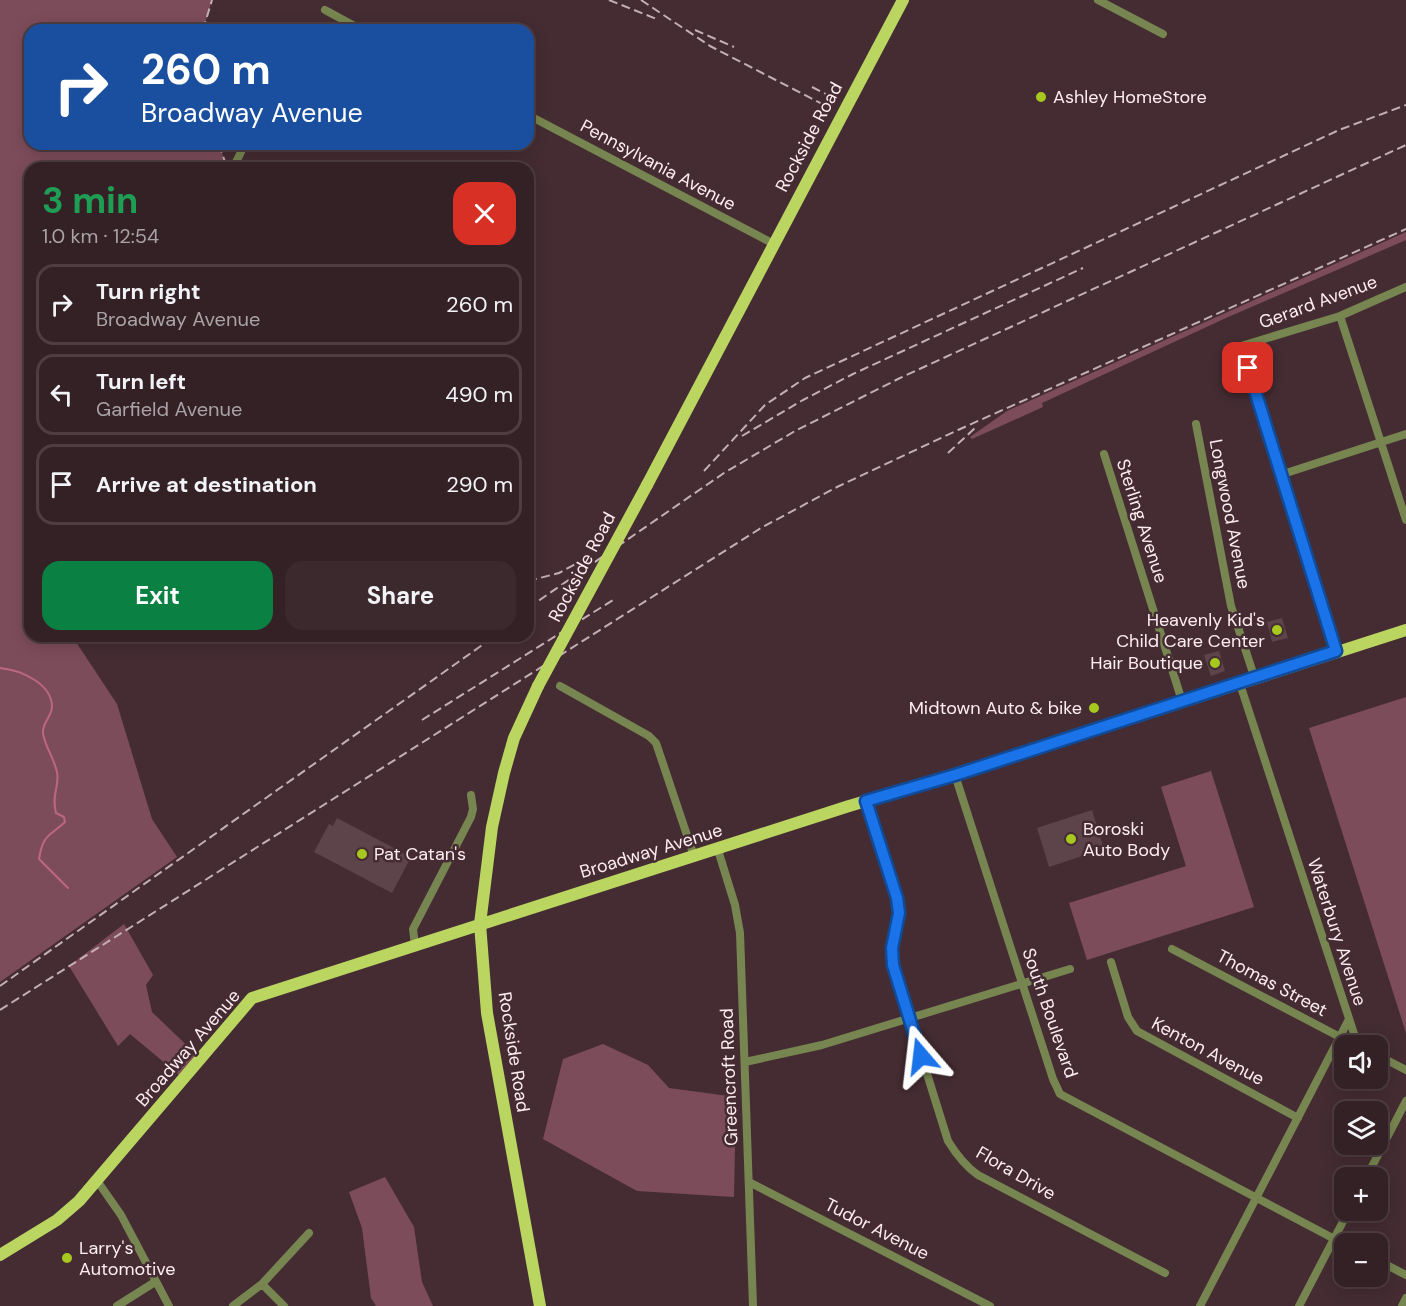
<!DOCTYPE html>
<meta charset="utf-8">
<style>
:root{--surface:#342126;--page:#3c292e;--text:#f1f3f6;--muted:#a9a3a7;--line:#4e3e43;--accent:#0b8043}
body{margin:0;font-family:"DM Sans",sans-serif;background:var(--page);color:var(--text);height:100vh;display:flex;flex-direction:column;font-size:22px;white-space:nowrap}
*{box-sizing:border-box;margin:0}
p{font-size:20px;color:var(--muted)}
.icon{flex:none;width:33px;height:33px;fill:none;stroke:currentColor;stroke-width:2;stroke-linecap:round;stroke-linejoin:round}
.map{position:relative;flex:1;overflow:hidden}
.panel{position:absolute;left:24px;top:162px;width:510px;height:480px;display:flex;flex-direction:column;background:var(--surface);border-radius:18px;box-shadow:0 3px 15px #0003,0 0 0 2px var(--line)}
.panel>*{flex:none}
.hud{position:absolute;left:24px;top:24px;width:510px;height:126px;border-radius:18px;box-shadow:0 3px 15px #0003,0 0 0 2px var(--line);background:#1a4fa0;color:#fff;overflow:hidden}
.controls{position:absolute;left:1334px;top:1035px;display:grid;gap:12px}
.controls a{display:grid;place-items:center;width:54px;height:54px;border-radius:12px;background:var(--surface);box-shadow:0 3px 15px #0003,0 0 0 2px var(--line);font-size:30px}
.pin{position:absolute;display:grid;place-items:center;width:51px;height:51px;color:#fff;margin:-26px;border-radius:12px;box-shadow:0 3px 9px #0006}
.me{position:absolute;width:66px;margin:-33px;rotate:343deg;stroke-linejoin:round;filter:drop-shadow(0 0 4px #0008)}
.turn{display:flex;align-items:center;gap:21px;height:126px;padding:0 18px;font-size:27px}
.turn .icon{width:78px;height:78px;stroke-width:2.5}
.turn b{display:block;font-size:42px;line-height:51px}
.round{display:grid;place-items:center;flex:none;width:63px;height:63px;border-radius:18px;background:var(--page)}
.headline{display:flex;align-items:center;justify-content:space-between;height:102px;padding:0 18px}
h1{font-size:36px;font-weight:700;line-height:45px;color:#1e9e55}
.cta{display:flex;gap:12px;margin-top:auto;padding:12px 18px}
.cta a{flex:1;height:69px;border-radius:18px;background:var(--accent);color:#fff;font-size:24px;font-weight:700;line-height:69px;text-align:center}
.cta a+a{background:var(--page);color:var(--text)}
ul{padding:0;list-style:none}
li{display:flex;align-items:center;gap:18px;height:81px;margin:0 12px 9px;padding:0 6px;border:3px solid var(--line);border-radius:18px}
li div{flex:1}
li b{display:block;font-size:22px}
li em{font-style:normal}
.map>svg:first-child{display:block}
.green{fill:#7d4c5a}
.lines{fill:none;stroke-linecap:round;stroke-linejoin:round}
.stream{stroke:#bc6781;stroke-width:2}
.building{fill:#5d434a}
.minor{stroke:#778650;stroke-width:8}
.primary{stroke:#bad661;stroke-width:12}
.rail{stroke:#c3afb5;stroke-width:2;stroke-dasharray:9 4.5;stroke-linecap:butt}
.primary-bridge{stroke:#bad661;stroke-width:12}
.route-casing{stroke:#114b97;stroke-width:15}
.route{stroke:#1a73e8;stroke-width:10}
.poi-dot{fill:#a7c81e;stroke:#452c33;stroke-width:2}
.labels{text-anchor:middle;stroke-width:5;stroke-linejoin:round;paint-order:stroke}
.poi-label{font-size:18px;fill:#feedf2;stroke:#452c33;text-anchor:start}
.street-label{font-size:18px;fill:#feedf2;stroke:#452c33}
</style>
<div class="map">
<svg width="1406" height="1306" viewBox="0 0 1406 1306">
<rect width="100%" height="100%" fill="#452c33"/>
<!-- green -->
<path class="green" d="M0,0H212L203,30H30V144H219L227,168H30V636H72L117,704L152,819L177,857L0,982Z
M1406,232V240L1226,318L1042,403L1043,407L972,439L970,437L1007,411Z
M1406,697V1033L1309,728Z
M1211,771L1254,907L1087,960L1069,903L1186,866L1161,787Z
M124,924L153,975L146,985L152,1012L201,1059L184,1079L130,1034L118,1046L69,966Z
M603,1044L648,1065L669,1088L736,1097L734,1197L637,1191L543,1139L563,1059Z
M385,1177L414,1227L422,1282L433,1306H376L371,1298L362,1228L349,1192Z"/>
<g class="lines">
<!-- stream -->
<path class="stream" d="M0,668C20,670 52,683 52,707C52,716 42,723 43,733C45,747 54,758 57,772C60,786 51,794 56,813L64,817L65,822C49,837 43,834 39,859L68,888"/>
</g>
<!-- building -->
<path class="building" d="M1282,618L1288,638L1272,642L1267,622Z
M1219,651L1225,671L1211,676L1204,655Z
M1092,810L1104,849L1049,867L1037,828Z
M337,818L411,857L392,893L314,852L329,824L333,826Z"/>
<g class="lines">
<!-- minor -->
<path class="minor" d="M1098,0L1163,34
M325,10L362,30
M338,30L350,24
M528,115L774,244
M233,168L245,144
M1340,316L1406,520
M1196,424L1231,606L1255,679
M1104,454L1182,701
M1280,475L1406,434
M1336,652L1241,346L1340,316L1406,287
M1240,684L1358,1046
M560,686L649,736L656,743L694,856
M955,775L1053,1079L1060,1094L1344,1244
M866,801L898,906C899,926 890,945 893,965L948,1141C956,1154 965,1166 978,1175L1165,1273
M718,850L735,905L740,933L753,1306
M415,945L413,929L471,817L473,809L471,795
M1172,949L1357,1046
M1111,962L1128,1017L1137,1031L1298,1118
M1377,1055L1406,1070
M745,1062L822,1045L1070,969
M1366,1178L1406,1101
M98,1182L121,1215L169,1306
M749,1182L990,1306
M1377,1260L1406,1275
M262,1284L284,1306
M117,1306L155,1282
M233,1306L262,1284L309,1233
M1200,1306L1348,1021
M1299,1306L1349,1210
M1402,1306L1406,1298"/>
<!-- primary -->
<path class="primary" d="M647,485L903,0
M538,686L514,738L504,773L492,827L480,924L487,1013L540,1306
M0,1255L57,1220L79,1201L252,998L849,806L955,775L1406,630"/>
<!-- rail -->
<path class="rail" d="M609,0L659,20
M641,0L710,46L828,107
M203,30L212,0
M695,30L734,47
M812,87L834,98
M219,144L227,168
M742,436L803,400L853,374L1083,268
M948,453L975,428
M704,471L765,405L805,378L1339,130L1406,105
M528,581L559,573L581,561
M528,608L724,473L795,431L900,378L1406,145
M422,720L613,600
M0,986L495,636
M0,1010L761,528L837,487L958,430L1406,229"/>
<!-- primary-bridge -->
<path class="primary-bridge" d="M538,686L647,485"/>
</g>
<g class="lines">
<defs>
<path id="route" d="M921,1056L893,965L892,948L899,913L897,898L866,801L955,775L1336,651L1248,368"/>
</defs>
<!-- route casing -->
<use href="#route" class="route-casing"/>
<!-- route -->
<use href="#route" class="route"/>
</g>
<!-- markers -->
<g class="poi-dot">
<circle cx="1041" cy="97" r="6"/>
<circle cx="1277" cy="630" r="6"/>
<circle cx="1215" cy="663" r="6"/>
<circle cx="1094" cy="708" r="6"/>
<circle cx="1071" cy="839" r="6"/>
<circle cx="362" cy="854" r="6"/>
<circle cx="67" cy="1258" r="6"/>
</g>
<g class="labels">
<!-- poi labels -->
<g class="poi-label">
<text x="1053" y="103">Ashley HomeStore</text>
<text x="1265" y="626" text-anchor="end">Heavenly Kid's<tspan x="1265" dy="21">Child Care Center</tspan></text>
<text x="1203" y="669" text-anchor="end">Hair Boutique</text>
<text x="1082" y="714" text-anchor="end">Midtown Auto &amp; bike</text>
<text x="1083" y="835">Boroski<tspan x="1083" dy="21">Auto Body</tspan></text>
<text x="374" y="860">Pat Catan's</text>
<text x="79" y="1254">Larry's<tspan x="79" dy="21">Automotive</tspan></text>
</g>
<!-- street labels -->
<g class="street-label">
<text transform="translate(809 137) rotate(-62)" y="6">Rockside Road</text>
<text transform="translate(658 165) rotate(28)" y="6">Pennsylvania Avenue</text>
<text transform="translate(1318 302) rotate(-20)" y="6">Gerard Avenue</text>
<text transform="translate(1230 514) rotate(79)" y="6">Longwood Avenue</text>
<text transform="translate(1142 521) rotate(72)" y="6">Sterling Avenue</text>
<text transform="translate(582 567) rotate(-62)" y="6">Rockside Road</text>
<text transform="translate(651 851) rotate(-17)" y="6">Broadway Avenue</text>
<text transform="translate(1337 932) rotate(72)" y="6">Waterbury Avenue</text>
<text transform="translate(1272 983) rotate(28)" y="6">Thomas Street</text>
<text transform="translate(1050 1013) rotate(71)" y="6">South Boulevard</text>
<text transform="translate(188 1048) rotate(-49)" y="6">Broadway Avenue</text>
<text transform="translate(1208 1051) rotate(28)" y="6">Kenton Avenue</text>
<text transform="translate(514 1052) rotate(81)" y="6">Rockside Road</text>
<text transform="translate(729 1077) rotate(-92)" y="6">Greencroft Road</text>
<text transform="translate(1016 1173) rotate(30)" y="6">Flora Drive</text>
<text transform="translate(877 1229) rotate(27)" y="6">Tudor Avenue</text>
</g>
</g>
</svg>
<div class="controls">
<a><svg class="icon" aria-label="sound" viewBox="0 0 24 24"><path d="M4 9h4l5-4v14l-5-4H4zM17 9q2 3 0 6"/></svg></a>
<a><svg class="icon" aria-label="layers" viewBox="0 0 24 24"><path d="M12 4l9 5-9 5-9-5zM3 14l9 5 9-5"/></svg></a>
<a>+</a>
<a>−</a>
</div>
<div class="pin" style="left:1248px;top:368px;background:#d93025"><svg class="icon" aria-label="arrive" viewBox="0 0 24 24"><path d="M6 21V4h12l-3 4 3 4H6"/></svg></div>
<svg class="me" style="left:921px;top:1056px" viewBox="-20 -20 40 40"><path d="M0-17L14 15 0 8-14 15z" fill="#1a73e8" stroke="#fff" stroke-width="4"/></svg>
<div class="hud">
<div class="turn"><svg class="icon" aria-label="right" viewBox="0 0 24 24"><path d="M7 20v-9h11M14 6l5 5-5 5"/></svg><div><b>260 m</b>Broadway Avenue</div></div>
</div>
<section class="panel">
<div class="headline"><div><h1>3 min</h1><p>1.0 km · 12:54</p></div><a class="round" style="background:#d93025;color:#fff"><svg class="icon" aria-label="close" viewBox="0 0 24 24"><path d="M6 6l12 12M18 6L6 18"/></svg></a></div>
<ul>
<li><svg class="icon" aria-label="right" viewBox="0 0 24 24"><path d="M7 20v-9h11M14 6l5 5-5 5"/></svg><div><b>Turn right</b><p>Broadway Avenue</p></div><em>260 m</em></li>
<li><svg class="icon" aria-label="left" viewBox="0 0 24 24"><path d="M17 20v-9H6M10 6l-5 5 5 5"/></svg><div><b>Turn left</b><p>Garfield Avenue</p></div><em>490 m</em></li>
<li><svg class="icon" aria-label="arrive" viewBox="0 0 24 24"><path d="M6 21V4h12l-3 4 3 4H6"/></svg><div><b>Arrive at destination</b></div><em>290 m</em></li>
</ul>
<div class="cta"><a>Exit</a><a>Share</a></div>
</section>
</div>
